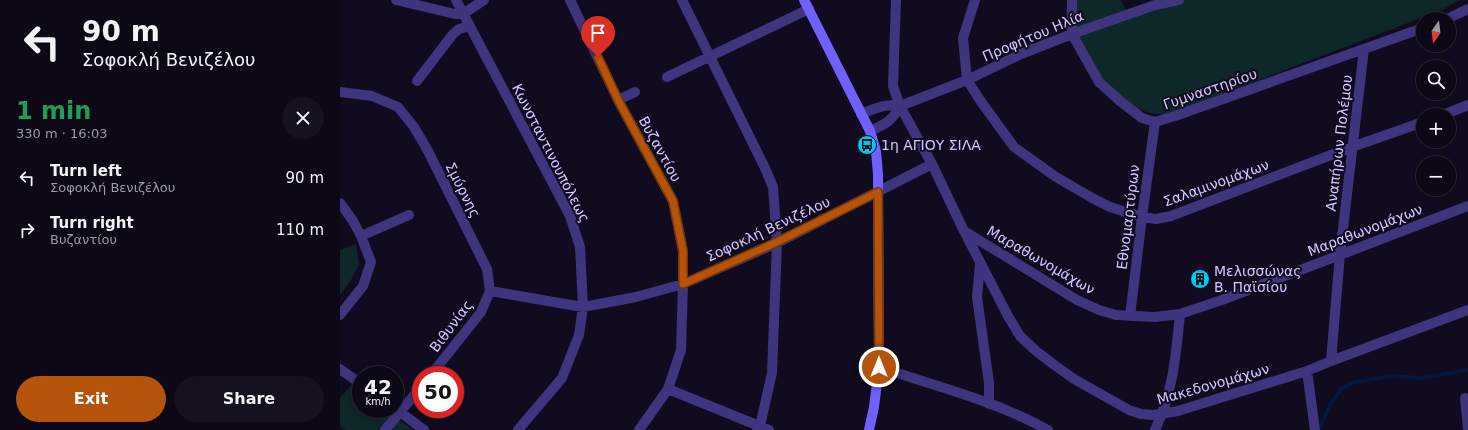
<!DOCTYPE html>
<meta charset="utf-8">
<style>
:root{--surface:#0c0816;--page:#15111f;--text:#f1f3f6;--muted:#9a9aa1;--line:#2c2935;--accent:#b45309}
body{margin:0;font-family:"DejaVu Sans",sans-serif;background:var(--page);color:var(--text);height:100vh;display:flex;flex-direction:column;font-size:15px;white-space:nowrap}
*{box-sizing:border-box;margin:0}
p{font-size:13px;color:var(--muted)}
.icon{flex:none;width:22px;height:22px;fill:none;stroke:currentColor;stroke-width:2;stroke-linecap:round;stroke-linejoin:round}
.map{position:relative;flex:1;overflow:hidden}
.side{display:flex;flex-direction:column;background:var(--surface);width:340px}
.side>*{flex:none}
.hud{background:#0c0816;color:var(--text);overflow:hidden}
.needle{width:26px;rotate:194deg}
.fabs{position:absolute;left:1076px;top:12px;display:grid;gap:8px}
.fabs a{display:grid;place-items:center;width:40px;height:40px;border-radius:50%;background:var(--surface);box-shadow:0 2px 10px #0003,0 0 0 1px var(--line);font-size:20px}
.speed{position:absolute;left:12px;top:366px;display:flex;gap:8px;font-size:20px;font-weight:700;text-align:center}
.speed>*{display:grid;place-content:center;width:52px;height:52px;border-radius:50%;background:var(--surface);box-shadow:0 2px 10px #0003,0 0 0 1px var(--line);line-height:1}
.speed small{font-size:10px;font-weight:400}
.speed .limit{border:6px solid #d22;background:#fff;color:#111}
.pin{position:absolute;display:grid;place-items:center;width:34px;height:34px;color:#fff;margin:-41px -17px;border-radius:50% 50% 50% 0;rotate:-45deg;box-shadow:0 0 4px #0007}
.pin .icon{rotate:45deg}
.me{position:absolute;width:44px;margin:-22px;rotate:0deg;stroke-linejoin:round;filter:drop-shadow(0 0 3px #0008)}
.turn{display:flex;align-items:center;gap:14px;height:84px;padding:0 16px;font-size:18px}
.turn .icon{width:52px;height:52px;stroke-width:2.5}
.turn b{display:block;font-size:28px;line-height:34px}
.round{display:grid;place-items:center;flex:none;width:42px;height:42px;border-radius:21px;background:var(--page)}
.summary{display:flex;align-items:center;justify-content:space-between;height:68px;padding:0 16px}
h1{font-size:24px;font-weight:600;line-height:30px;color:#1e9e55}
.cta{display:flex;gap:8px;margin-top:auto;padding:8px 16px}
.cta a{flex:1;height:46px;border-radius:24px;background:var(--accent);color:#fff;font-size:16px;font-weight:600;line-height:46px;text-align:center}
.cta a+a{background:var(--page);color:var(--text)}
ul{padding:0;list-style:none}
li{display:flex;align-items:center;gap:12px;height:52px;padding:0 16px}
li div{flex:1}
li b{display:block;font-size:15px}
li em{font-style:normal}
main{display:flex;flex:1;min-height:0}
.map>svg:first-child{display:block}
.green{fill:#0e2728}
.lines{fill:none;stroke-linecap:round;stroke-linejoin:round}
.stream{stroke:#07163b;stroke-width:4}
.street{stroke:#3e357e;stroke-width:10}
.secondary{stroke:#715fff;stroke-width:10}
.route-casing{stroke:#753606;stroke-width:10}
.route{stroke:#b45309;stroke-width:7}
.labels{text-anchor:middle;stroke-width:4;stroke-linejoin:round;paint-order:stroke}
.street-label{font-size:14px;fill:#d3c8ff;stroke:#100b1e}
.poi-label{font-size:14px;fill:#d3c8ff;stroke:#100b1e;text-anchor:start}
</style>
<main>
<section class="side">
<div class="hud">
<div class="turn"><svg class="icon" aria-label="left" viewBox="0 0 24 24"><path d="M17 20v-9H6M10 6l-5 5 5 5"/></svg><div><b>90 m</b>Σοφοκλή Βενιζέλου</div></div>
</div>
<div class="summary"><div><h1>1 min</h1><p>330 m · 16:03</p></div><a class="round"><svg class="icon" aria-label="close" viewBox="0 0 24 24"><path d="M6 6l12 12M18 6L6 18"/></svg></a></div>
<ul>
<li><svg class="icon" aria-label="left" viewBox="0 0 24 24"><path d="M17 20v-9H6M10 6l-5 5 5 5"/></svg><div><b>Turn left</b><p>Σοφοκλή Βενιζέλου</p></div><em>90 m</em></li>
<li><svg class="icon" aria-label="right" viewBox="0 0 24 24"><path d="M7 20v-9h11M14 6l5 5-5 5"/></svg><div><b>Turn right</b><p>Βυζαντίου</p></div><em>110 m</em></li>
</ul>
<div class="cta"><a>Exit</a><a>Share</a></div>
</section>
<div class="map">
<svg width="1128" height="430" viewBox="0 0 1128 430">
<rect width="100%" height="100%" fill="#100b1e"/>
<!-- green -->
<path class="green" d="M736,0H781L786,10L819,0H1120L1102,10L827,115L809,113L784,103L765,88L737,39Z
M16,244L19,264L11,280L0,295V250Z
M12,384L21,391V409H45L73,430H5L0,426V398Z"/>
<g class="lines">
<!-- stream -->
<path class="stream" d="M979,430L990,405L1002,388L1015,382L1051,376L1082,378L1128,370"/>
<!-- street -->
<path class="street" d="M56,0L115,14H123L144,0
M116,0L230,216L240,247L243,307L239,335L222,378L178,430
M230,0L278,100L333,201L343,251V284L341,350L328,389L299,430
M342,0L425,168L433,187L437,243L432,373L420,426L417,430
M556,0L553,86L560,106L592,164L624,231L668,316L680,336L696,351L713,364L734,379L789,410L801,414L814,415L838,411L967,371L991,361L1128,310
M635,0L623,38L627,80L642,103L674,147L716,177L754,199L770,207L802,217L816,219L831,216L1012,147L1083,122
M732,0V34L759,82L780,101L802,118L815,122L835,116L1083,28
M1107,19L1128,9
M327,77L469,9
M77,81L113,34L119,29L130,26
M0,92L32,96L58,107L74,127L88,151L147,269L150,291
M278,100L295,92
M521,114C534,109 546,103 560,106L627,80L681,54L732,34L815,5L839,0
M1103,115L1128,105
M530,131C546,124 552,121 560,106
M0,203L13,221L21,236L31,262L23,286L0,315
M624,231L737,300L759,310L776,315L815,317L840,314L882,300L1128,206
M21,236L69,215
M640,264L637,297L649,383V404
M150,291L243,307L296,297L343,284L437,243L592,164
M790,316L802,217L815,122
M991,361L1000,254L1024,49
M539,367C595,386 656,401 708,430
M0,369L21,384
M967,371L975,430
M91,375L141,312L150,291
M328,389L429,430
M1125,398L1128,428
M55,408L84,430
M45,430L81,387
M815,430C833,393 836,354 840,314"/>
<!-- secondary -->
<path class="secondary" d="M464,0L530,131L536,151L538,174L539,367L534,407L529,430"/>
</g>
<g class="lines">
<defs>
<path id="route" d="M258,57L278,100L333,201L343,251V284L437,242L538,192L539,367"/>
</defs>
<!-- route casing -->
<use href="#route" class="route-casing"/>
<!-- route -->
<use href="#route" class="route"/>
</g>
<!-- icons -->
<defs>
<symbol id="bus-disc" viewBox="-11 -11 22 22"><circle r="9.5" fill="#00c6f3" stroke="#100b1e"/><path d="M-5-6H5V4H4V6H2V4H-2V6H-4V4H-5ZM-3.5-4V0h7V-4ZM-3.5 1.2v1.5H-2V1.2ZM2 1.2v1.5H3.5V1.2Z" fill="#111"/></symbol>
<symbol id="building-disc" viewBox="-11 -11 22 22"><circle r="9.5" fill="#00c6f3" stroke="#100b1e"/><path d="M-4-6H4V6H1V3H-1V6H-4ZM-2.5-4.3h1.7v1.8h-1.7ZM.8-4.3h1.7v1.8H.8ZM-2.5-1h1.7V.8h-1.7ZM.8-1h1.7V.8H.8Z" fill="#111"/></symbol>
</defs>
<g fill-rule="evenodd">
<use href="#bus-disc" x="516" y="134" width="22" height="22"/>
<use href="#building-disc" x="849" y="268" width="22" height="22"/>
</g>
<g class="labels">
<!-- street labels -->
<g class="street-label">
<text transform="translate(693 36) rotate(-23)" y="5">Προφήτου Ηλία</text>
<text transform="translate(870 89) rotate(-19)" y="5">Γυμναστηρίου</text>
<text transform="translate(999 143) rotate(-83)" y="5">Αναπήρων Πολέμου</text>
<text transform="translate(320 149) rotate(61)" y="5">Βυζαντίου</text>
<text transform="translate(211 153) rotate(63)" y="5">Κωνσταντινουπόλεως</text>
<text transform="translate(876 183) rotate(-20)" y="5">Σαλαμινομάχων</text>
<text transform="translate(123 190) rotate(63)" y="5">Σμύρνης</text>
<text transform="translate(788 217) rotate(-83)" y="5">Εθνομαρτύρων</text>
<text transform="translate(428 229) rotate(-25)" y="5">Σοφοκλή Βενιζέλου</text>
<text transform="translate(1025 230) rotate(-21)" y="5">Μαραθωνομάχων</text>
<text transform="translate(701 260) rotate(30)" y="5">Μαραθωνομάχων</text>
<text transform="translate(111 326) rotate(-53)" y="5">Βιθυνίας</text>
<text transform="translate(873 384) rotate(-16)" y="5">Μακεδονομάχων</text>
</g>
<!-- poi labels -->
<g class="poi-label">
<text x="541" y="150">1η ΑΓΙΟΥ ΣΙΛΑ</text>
<text x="874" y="276">Μελισσώνας<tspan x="874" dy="16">B. Παϊσίου</tspan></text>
</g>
</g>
</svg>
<div class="fabs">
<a><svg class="needle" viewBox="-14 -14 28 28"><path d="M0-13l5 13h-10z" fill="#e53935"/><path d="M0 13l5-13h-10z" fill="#9a9aa1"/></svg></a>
<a><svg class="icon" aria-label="search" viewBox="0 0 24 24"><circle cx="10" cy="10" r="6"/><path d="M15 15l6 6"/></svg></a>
<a>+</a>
<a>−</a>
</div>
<div class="speed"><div>42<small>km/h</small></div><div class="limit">50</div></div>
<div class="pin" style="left:258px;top:57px;background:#d93025"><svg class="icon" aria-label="arrive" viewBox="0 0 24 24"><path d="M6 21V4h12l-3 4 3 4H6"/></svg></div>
<svg class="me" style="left:539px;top:367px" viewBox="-20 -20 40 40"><circle r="17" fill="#b45309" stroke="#fff" stroke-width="3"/><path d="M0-11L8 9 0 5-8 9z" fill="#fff"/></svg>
</div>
</main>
